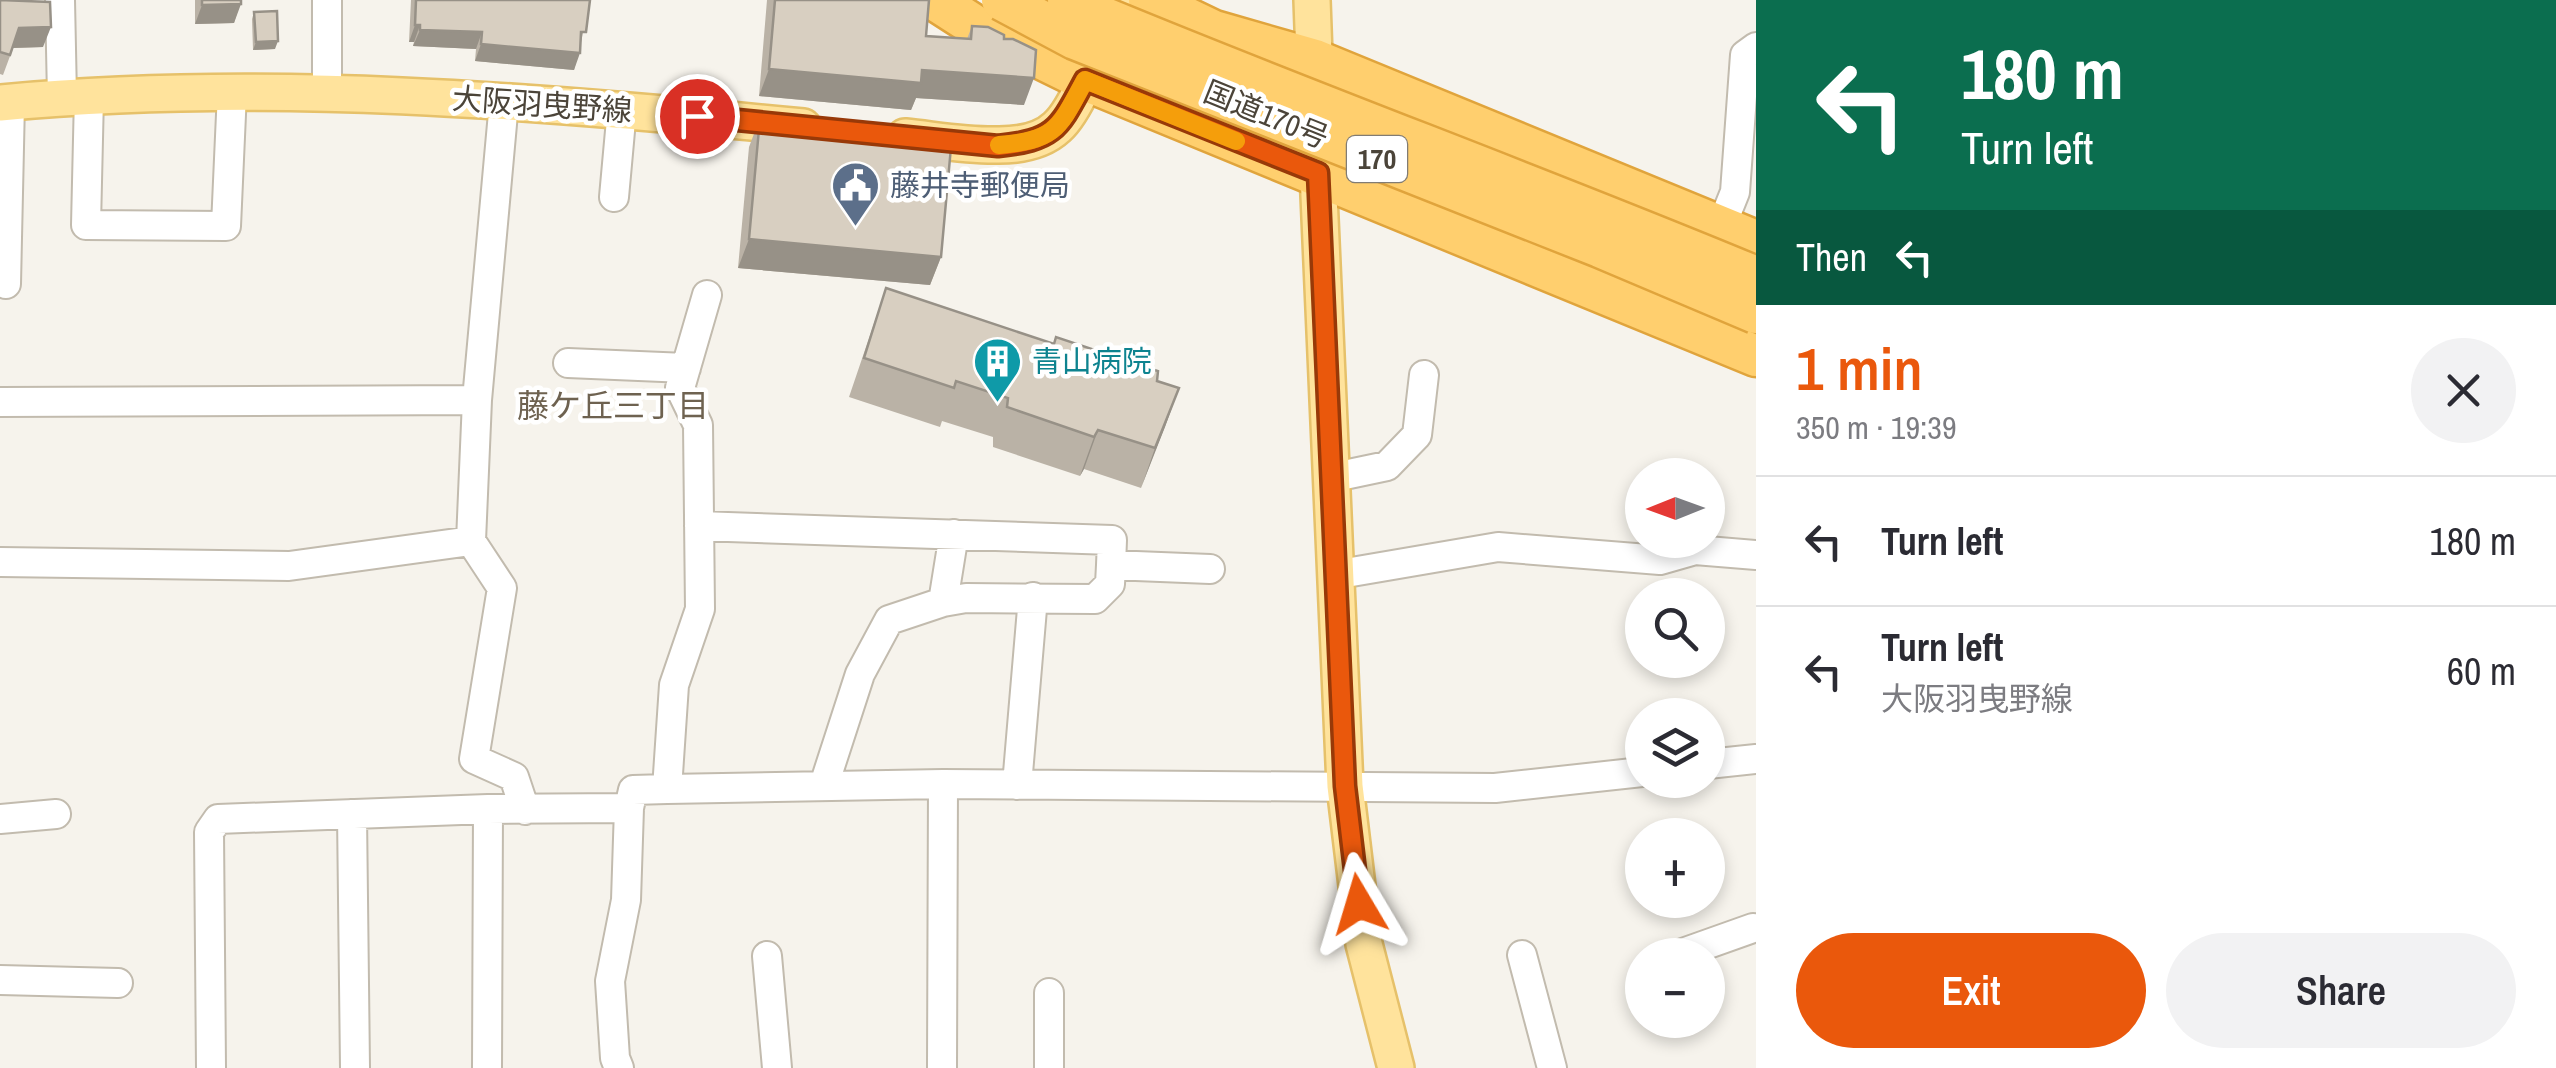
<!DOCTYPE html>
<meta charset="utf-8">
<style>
:root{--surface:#fff;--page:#f2f2f3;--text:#2b2b33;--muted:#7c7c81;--line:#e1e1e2;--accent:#ea580c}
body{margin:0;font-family:"Archivo Narrow","Noto Sans JP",sans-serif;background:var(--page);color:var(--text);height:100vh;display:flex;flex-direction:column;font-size:38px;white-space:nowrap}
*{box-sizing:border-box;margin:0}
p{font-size:32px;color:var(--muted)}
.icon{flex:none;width:55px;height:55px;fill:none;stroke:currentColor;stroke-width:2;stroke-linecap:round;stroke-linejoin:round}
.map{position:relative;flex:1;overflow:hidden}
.drawer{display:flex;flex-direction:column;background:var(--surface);width:800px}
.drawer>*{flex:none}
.hud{background:#0b6e4f;color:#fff;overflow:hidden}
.needle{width:65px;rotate:269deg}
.tools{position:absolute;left:1625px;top:458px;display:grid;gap:20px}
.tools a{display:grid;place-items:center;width:100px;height:100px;border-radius:50%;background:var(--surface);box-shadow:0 5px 15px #0003;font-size:50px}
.pin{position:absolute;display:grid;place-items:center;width:85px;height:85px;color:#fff;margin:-42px;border:5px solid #fff;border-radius:50%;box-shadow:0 2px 10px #0007}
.me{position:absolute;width:110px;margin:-55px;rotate:353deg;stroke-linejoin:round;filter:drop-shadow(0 0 8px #0008)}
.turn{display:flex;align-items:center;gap:35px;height:210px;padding:0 40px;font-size:45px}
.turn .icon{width:130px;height:130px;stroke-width:2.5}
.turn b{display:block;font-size:70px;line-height:85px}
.then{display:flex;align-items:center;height:95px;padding:0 40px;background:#0003;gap:20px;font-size:38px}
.round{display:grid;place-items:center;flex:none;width:105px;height:105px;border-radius:52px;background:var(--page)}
.head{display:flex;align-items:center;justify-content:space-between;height:170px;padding:0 40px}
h1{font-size:60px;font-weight:600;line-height:75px;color:var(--accent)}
.action{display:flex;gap:20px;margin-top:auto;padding:20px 40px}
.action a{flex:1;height:115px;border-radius:60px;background:var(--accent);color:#fff;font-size:40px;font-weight:600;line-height:115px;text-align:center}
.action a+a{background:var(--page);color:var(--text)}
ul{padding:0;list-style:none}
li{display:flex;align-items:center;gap:30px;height:130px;padding:0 40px;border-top:2px solid var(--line)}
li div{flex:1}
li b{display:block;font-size:38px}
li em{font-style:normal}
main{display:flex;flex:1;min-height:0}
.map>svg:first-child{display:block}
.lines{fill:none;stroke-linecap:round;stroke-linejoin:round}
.minor-casing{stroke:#c2bbae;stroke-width:32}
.major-casing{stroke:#e6c16a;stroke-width:40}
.highway-casing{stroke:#e0a43c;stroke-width:45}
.minor{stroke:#fff;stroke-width:28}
.major{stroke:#ffe39c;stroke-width:35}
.highway{stroke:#ffcf6e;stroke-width:40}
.highway-bridge-casing{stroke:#e0a43c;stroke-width:45;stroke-linecap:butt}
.highway-bridge{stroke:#ffcf6e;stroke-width:40}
.wall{fill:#bab2a6}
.shaded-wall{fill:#979187}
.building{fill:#d8cfc1;stroke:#979187;stroke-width:2.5}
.route-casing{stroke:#983908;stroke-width:25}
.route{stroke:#ea580c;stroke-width:18}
.slow{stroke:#f59e0b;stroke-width:18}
.labels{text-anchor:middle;stroke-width:9;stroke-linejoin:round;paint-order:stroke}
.shield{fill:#fff;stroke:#817c74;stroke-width:2.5}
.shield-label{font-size:28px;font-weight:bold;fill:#4b4439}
.street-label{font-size:30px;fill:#4b4439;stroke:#fff}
.service-label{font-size:30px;fill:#4e5e75;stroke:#fff;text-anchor:start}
.culture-label{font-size:30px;fill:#0d838f;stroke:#fff;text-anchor:start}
.neighbourhood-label{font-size:32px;fill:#6e6250;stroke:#fff}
</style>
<main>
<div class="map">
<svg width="1756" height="1068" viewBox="0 0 1756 1068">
<rect width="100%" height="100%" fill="#f6f3ec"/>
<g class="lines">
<defs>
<path id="minor" d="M60,0L62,97
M327,94V0
M89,96L86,225L226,226L232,92
M504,102L477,400L471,541L502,588L474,759L514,777L525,810
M614,197L622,109
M1721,227L1735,192L1745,55L1756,47
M6,284L10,102
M568,363L686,368
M0,402L477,400
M1330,478L1387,466L1417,435L1424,375
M699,526L1112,540L1111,565L1210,569
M0,562L289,566L471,541
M1334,575L1498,547L1660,560L1695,550L1756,555
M943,602L966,598L1095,599L1110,584L1111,565
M1708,764L1756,759
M824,785L860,674L889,620L943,602L954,534
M1017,785L1033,597
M667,789L674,685L700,609L698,425L680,388L707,295
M352,814L355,1068
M0,819L56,814
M1522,955L1552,1068
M1677,955L1753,928
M767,956L777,1068
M0,980L118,983
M211,1068L209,832L218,819L488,809L629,808L633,790L667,789L943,784L1495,788L1642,772
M487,1068L488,809
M619,1068L615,1058L610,981L626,900L629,808
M942,1068L943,784
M1049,1068V993"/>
<path id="major" d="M1312,0L1315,83
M0,103C267,78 537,101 803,127
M905,137C935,140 968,146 999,145C1019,145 1042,141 1057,127C1081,106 1105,31 1118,0
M1317,150L1345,786L1364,944L1396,1068"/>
<path id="highway" d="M935,0L977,27L1085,80L1756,356
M1149,0L1214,31L1315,60L1756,241"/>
</defs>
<!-- minor casing -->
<use href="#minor" class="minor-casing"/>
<!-- major casing -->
<use href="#major" class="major-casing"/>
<!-- highway casing -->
<use href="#highway" class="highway-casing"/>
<!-- minor -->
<use href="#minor" class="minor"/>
<!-- major -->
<use href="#major" class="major"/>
<!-- highway -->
<use href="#highway" class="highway"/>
<defs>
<path id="highway-bridge" d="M1002,0L1075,39L1600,247L1756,313
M1068,0L1088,11C1309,103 1535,185 1756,277"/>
</defs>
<!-- highway-bridge casing -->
<use href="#highway-bridge" class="highway-bridge-casing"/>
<!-- highway-bridge -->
<use href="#highway-bridge" class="highway-bridge"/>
</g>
<!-- wall -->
<path class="wall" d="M0,0L43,47L13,48L3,75L0,74Z
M195,0H241L234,23L195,24Z
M411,0H590L580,47L574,70L475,61L476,49L413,46L414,42H409Z
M767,0H929L926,36L967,39L972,26L1004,39L1024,105L916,98L911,110L759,96Z
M254,12L275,49L253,50L252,19Z
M760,118L941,257L930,285L738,268L749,147Z
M886,288L1179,388L1141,488L1084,469L1080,476L993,447V437L942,421L940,427L849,397Z"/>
<!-- shaded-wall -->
<path class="shaded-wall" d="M241,4L234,23L195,24L202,5Z
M415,25H420L414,42H409Z
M51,27L43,47L12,48L19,28Z
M420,30L482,32L476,49L413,46Z
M278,41L275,49L253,50L256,42Z
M481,44L580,53L574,70L475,61Z
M769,69L922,70L1034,78L1024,105L916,98L911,110L759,96Z
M749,239L941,257L930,285L738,268Z
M1179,388L1165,427L1141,488L1155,448Z
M1098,430L1084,469L1080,476L1094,437Z"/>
<!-- building -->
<path class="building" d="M0,0L50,2L51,27L19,28L10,55L0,52Z
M202,0H241V4L202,5Z
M416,0H590L586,32H581L580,53L481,44L482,32L420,30V25H415Z
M775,0H929L926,36L971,39L972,26L988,27L1004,35V39H1013L1036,50L1034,78L922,70L921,83L769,69Z
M277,11L278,41L256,42L254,12Z
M760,118L952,136L941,257L749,239Z
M886,288L1054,344L1056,337L1158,371L1157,381L1179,388L1155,448L1098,430L1094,437L1007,407L1008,398L956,381L954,388L864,358Z"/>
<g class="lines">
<defs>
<path id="route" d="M697,116L998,146C1056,140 1059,128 1085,80L1318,173L1345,786L1359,904"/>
</defs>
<!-- route casing -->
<use href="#route" class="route-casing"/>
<!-- route -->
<use href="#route" class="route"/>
<!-- slow -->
<path class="slow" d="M999,145C1057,140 1059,128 1085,80L1236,141"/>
</g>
<!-- icons -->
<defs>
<symbol id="civic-pin" viewBox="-11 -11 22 30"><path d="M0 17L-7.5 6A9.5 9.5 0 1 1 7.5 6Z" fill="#5c6f8a" stroke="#fff"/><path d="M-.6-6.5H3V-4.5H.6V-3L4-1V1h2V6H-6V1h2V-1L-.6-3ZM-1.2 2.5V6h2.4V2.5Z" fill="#fff"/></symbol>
<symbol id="building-pin" viewBox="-11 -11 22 30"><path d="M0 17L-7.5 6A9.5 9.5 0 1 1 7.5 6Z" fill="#0f9aa8" stroke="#fff"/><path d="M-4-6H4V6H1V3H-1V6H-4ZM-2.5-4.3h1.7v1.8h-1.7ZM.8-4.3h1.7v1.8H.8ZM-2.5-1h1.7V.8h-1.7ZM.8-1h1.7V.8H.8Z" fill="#fff"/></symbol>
</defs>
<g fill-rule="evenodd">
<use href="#civic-pin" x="828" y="158" width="55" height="75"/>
<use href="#building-pin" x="970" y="334" width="55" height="75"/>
</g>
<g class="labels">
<!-- shield labels -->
<rect class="shield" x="1347" y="136" width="60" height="46" rx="8"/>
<g class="shield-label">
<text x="1377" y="169">170</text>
</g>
<!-- street labels -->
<g class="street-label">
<text transform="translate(542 105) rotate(4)" y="10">大阪羽曳野線</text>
<text transform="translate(1266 115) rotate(22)" y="10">国道170号</text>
</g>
<!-- service labels -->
<g class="service-label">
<text x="890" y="196">藤井寺郵便局</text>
</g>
<!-- culture labels -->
<g class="culture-label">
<text x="1032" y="372">青山病院</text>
</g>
<!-- neighbourhood labels -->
<g class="neighbourhood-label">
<text x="613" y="417">藤ケ丘三丁目</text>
</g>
</g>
</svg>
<div class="tools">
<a><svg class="needle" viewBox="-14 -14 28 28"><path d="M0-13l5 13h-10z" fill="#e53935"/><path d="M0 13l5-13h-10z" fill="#7c7c81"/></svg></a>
<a><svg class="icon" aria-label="search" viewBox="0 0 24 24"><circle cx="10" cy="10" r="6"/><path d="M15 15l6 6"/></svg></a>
<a><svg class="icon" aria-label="layers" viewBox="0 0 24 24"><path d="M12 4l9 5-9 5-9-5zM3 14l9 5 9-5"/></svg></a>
<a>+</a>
<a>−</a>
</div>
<div class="pin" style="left:697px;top:116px;background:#d93025"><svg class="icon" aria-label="arrive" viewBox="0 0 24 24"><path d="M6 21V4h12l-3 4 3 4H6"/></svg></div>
<svg class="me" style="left:1359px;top:904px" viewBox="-20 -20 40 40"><path d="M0-17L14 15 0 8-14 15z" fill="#ea580c" stroke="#fff" stroke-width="4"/></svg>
</div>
<section class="drawer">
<div class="hud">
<div class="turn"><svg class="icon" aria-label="left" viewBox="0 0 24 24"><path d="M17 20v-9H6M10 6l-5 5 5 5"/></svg><div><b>180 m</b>Turn left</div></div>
<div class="then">Then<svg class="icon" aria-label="left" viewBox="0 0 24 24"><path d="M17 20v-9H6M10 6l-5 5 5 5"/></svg></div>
</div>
<div class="head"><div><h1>1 min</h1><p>350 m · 19:39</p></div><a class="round"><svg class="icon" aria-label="close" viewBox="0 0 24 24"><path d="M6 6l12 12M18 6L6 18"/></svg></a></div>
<ul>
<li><svg class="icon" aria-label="left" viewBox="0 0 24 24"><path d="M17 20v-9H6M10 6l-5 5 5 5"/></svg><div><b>Turn left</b></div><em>180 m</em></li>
<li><svg class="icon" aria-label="left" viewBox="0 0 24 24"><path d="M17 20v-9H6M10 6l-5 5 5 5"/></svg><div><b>Turn left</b><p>大阪羽曳野線</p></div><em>60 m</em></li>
</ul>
<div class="action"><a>Exit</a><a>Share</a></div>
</section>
</main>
